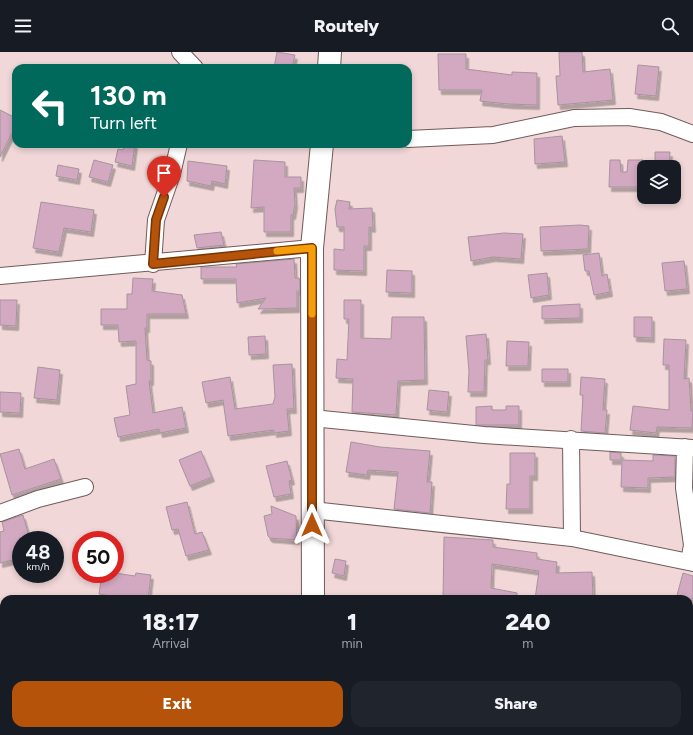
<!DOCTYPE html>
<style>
:root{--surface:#171b24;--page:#20242c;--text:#f1f3f6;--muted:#9ea1a6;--accent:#b45309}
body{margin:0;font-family:Figtree,sans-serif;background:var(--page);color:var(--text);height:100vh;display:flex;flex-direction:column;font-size:15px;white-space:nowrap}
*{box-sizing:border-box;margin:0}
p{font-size:13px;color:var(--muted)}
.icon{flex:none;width:22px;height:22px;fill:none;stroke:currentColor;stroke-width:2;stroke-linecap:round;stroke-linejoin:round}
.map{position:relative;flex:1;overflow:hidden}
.sheet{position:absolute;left:0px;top:543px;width:693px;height:140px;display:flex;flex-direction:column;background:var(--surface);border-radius:12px 12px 0 0;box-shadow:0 2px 6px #0003}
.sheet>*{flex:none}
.guide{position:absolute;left:12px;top:12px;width:400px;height:84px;border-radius:12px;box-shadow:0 2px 6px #0003;background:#00695c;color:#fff;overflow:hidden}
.buttons{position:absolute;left:637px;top:108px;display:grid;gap:8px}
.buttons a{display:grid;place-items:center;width:44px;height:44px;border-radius:8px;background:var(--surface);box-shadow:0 2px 6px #0003;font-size:20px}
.speed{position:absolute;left:12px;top:479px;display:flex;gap:8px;font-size:20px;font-weight:700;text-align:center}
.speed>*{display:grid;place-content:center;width:52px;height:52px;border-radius:50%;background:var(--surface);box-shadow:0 2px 6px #0003;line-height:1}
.speed small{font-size:10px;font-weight:400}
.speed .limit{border:6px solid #d22;background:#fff;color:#111}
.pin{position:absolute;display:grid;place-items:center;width:34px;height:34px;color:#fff;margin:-41px -17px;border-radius:50% 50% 50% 0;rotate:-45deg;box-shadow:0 0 4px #0007}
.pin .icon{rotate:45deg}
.me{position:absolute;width:44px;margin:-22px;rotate:0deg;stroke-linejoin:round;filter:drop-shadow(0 0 3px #0008)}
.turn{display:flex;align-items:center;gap:14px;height:84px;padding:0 12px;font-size:18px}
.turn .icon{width:52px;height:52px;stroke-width:2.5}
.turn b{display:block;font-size:28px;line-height:34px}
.eta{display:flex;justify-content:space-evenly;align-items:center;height:68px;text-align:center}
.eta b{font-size:24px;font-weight:800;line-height:28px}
.action{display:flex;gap:8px;margin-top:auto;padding:8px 12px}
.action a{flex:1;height:46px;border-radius:12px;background:var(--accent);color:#fff;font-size:16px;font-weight:800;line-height:46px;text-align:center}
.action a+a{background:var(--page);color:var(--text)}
header{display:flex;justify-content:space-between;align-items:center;height:52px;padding:0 12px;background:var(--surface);font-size:18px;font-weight:800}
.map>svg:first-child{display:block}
.building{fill:#d2a9c1;stroke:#a7939e;filter:url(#shadow)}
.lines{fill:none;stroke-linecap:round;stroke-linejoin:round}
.minor-casing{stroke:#715b5c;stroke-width:18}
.secondary-casing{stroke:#715b5c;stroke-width:24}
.minor{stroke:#fff;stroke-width:16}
.secondary{stroke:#fff;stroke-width:22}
.route-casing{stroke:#753606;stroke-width:10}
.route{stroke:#b45309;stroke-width:7}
.slow{stroke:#f59e0b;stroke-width:7}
</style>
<header><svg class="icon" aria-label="menu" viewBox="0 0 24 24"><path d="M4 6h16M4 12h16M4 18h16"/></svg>Routely<svg class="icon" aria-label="search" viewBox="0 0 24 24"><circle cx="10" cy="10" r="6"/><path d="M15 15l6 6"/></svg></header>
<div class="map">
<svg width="693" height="683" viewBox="0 0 693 683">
<defs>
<filter id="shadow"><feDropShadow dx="2.5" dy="4.5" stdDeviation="0" flood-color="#0004"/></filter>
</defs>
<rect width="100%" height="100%" fill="#f1d7d7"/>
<!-- building -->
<path class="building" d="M277,0L295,3L292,16H274Z
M559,0H582L583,20L610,17L613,48L558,53L556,24H560Z
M438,2H466V17L512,23V20L537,21V53L508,52L480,49L482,38H439Z
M638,13L659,15L656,44L635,42Z
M0,58L16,66V73L0,105Z
M562,84L565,110L535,112L534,87Z
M124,92H135L132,114L115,110L118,97L123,98Z
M655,100H670L669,115H655Z
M94,108L113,113L108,130L89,125Z
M254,108L285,110V125H301V136H294L295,152L293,163H291V180H264V155L251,156Z
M610,108H620L621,120H627L628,108H643V135H609Z
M188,109L227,114L225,132L212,129L211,134L187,129Z
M58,113L79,117L77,128L56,124Z
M337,148L350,150L349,157L372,156L373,176L369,175V194H364V219L334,218V197L344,198V175H337L335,157Z
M41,150L94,158L91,180L64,176L59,200L33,196Z
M580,173L589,174L588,197L541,199L540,175Z
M221,180L224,193L197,196L194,183Z
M504,181L523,182L521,207L493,205L471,209L468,185Z
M599,201L602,224L607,222L610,240L594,243L589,219H585L583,203Z
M294,207L295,226H299L300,230V239H297V256L258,257L266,246L237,251L236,227H201V215H237L236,212Z
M684,209L687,237L665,239L662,211Z
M387,218L412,219V241L386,240Z
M547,221L549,243L531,246L528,223Z
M133,226L153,227L152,239L182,243L186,262H147V276H145L147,308L151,309V329H149L153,361L182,355L186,376L160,381L159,377L118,385L114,366L130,363L126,334L136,332V289L119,290L118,273H101V257H127V242H132Z
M0,248H17L16,274L0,273Z
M344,248H361V286L391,287L392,265H424L425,328L398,329L396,363L352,360L353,327L336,326L337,307L347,308L349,267H344Z
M580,252V266L542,267V254Z
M634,265H652V286L634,285Z
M486,282L488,308H485L484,340H468L469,319L466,284Z
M265,284L266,302L249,303L248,285Z
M664,287L686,288L684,327L689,326L691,359H693L692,376L657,375L656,381L630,378L633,354L669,358V313H663Z
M507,289L529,290L528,314H506Z
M292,312L294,357H287L289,379L274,381V378L228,384L223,348L206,351L202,330L230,325L235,357L273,352L275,345L273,313Z
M38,315L60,318L57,348L34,346Z
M542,317H568V330H542Z
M581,325L605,327L603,358H607L605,381L581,379L583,343H580Z
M429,338L449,340L447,360L427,358Z
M0,340L21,341L20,361L0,360Z
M492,354V358H506V354H519V373H476V355Z
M351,390L380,395L430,399L427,430H432L430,461L394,457L398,420L368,418L367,423L346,420Z
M19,397L25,417L54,407L61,427L12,443L0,402Z
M201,399L212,425L190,434L179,408Z
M610,400L621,401V408H610Z
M510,401H535V424H530V457H506L507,432H510Z
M653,403L675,404V425L648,426V436L621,435L622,408L653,409Z
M287,409L292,428L289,429L291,442L274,445L266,414Z
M187,450L195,482L202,480L209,498L186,504L178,477L172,478L166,455Z
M271,454L296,464L297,488L270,486L268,484L264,464L272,462Z
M23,463L30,488H21V506L0,511V480L4,479L2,470Z
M444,485L493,488V495L537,501V507L557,510L556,521L592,520L593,547H535L539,519L492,512L491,536L517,541V547H443Z
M335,507L346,509L344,524L332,521Z
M115,521L135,524L136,521L151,523L148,547H130L99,542L102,522Z
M683,521L693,524V547H676Z"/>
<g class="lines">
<defs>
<path id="minor" d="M180,0L195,16
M408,87L493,83L574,66L629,65L661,70L693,82
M153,212L156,168L172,122L179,92
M0,224L312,196
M312,366L484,383L693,396
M571,387L572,486
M685,395L684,436L692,493L689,510
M312,458L572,486L693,511
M0,461L38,447L85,435
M0,573L4,574"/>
<path id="secondary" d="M329,16L330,0
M313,547L312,196L322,92
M314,679V683"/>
</defs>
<!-- minor casing -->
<use href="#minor" class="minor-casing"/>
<!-- secondary casing -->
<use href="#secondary" class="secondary-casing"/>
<!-- minor -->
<use href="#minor" class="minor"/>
<!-- secondary -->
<use href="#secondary" class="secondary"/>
</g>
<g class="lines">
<defs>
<path id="route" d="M164,145L156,168L153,212L312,196V473"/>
</defs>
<!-- route casing -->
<use href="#route" class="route-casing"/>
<!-- route -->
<use href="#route" class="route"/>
<!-- slow -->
<path class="slow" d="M277,199L312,196V262"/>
</g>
</svg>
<div class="buttons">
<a><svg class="icon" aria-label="layers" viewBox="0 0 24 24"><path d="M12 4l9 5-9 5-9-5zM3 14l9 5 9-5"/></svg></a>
</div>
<div class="speed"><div>48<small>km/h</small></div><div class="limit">50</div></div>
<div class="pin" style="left:164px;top:145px;background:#d93025"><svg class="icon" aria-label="arrive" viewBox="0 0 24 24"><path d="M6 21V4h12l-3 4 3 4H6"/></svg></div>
<svg class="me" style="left:312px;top:473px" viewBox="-20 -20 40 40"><path d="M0-17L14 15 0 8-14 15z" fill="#b45309" stroke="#fff" stroke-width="4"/></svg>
<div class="guide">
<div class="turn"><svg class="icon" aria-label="left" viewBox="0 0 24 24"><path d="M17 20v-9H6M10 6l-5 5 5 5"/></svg><div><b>130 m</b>Turn left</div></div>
</div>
<section class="sheet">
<div class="eta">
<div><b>18:17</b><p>Arrival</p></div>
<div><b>1</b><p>min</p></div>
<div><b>240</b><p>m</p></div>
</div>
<div class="action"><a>Exit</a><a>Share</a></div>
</section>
</div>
